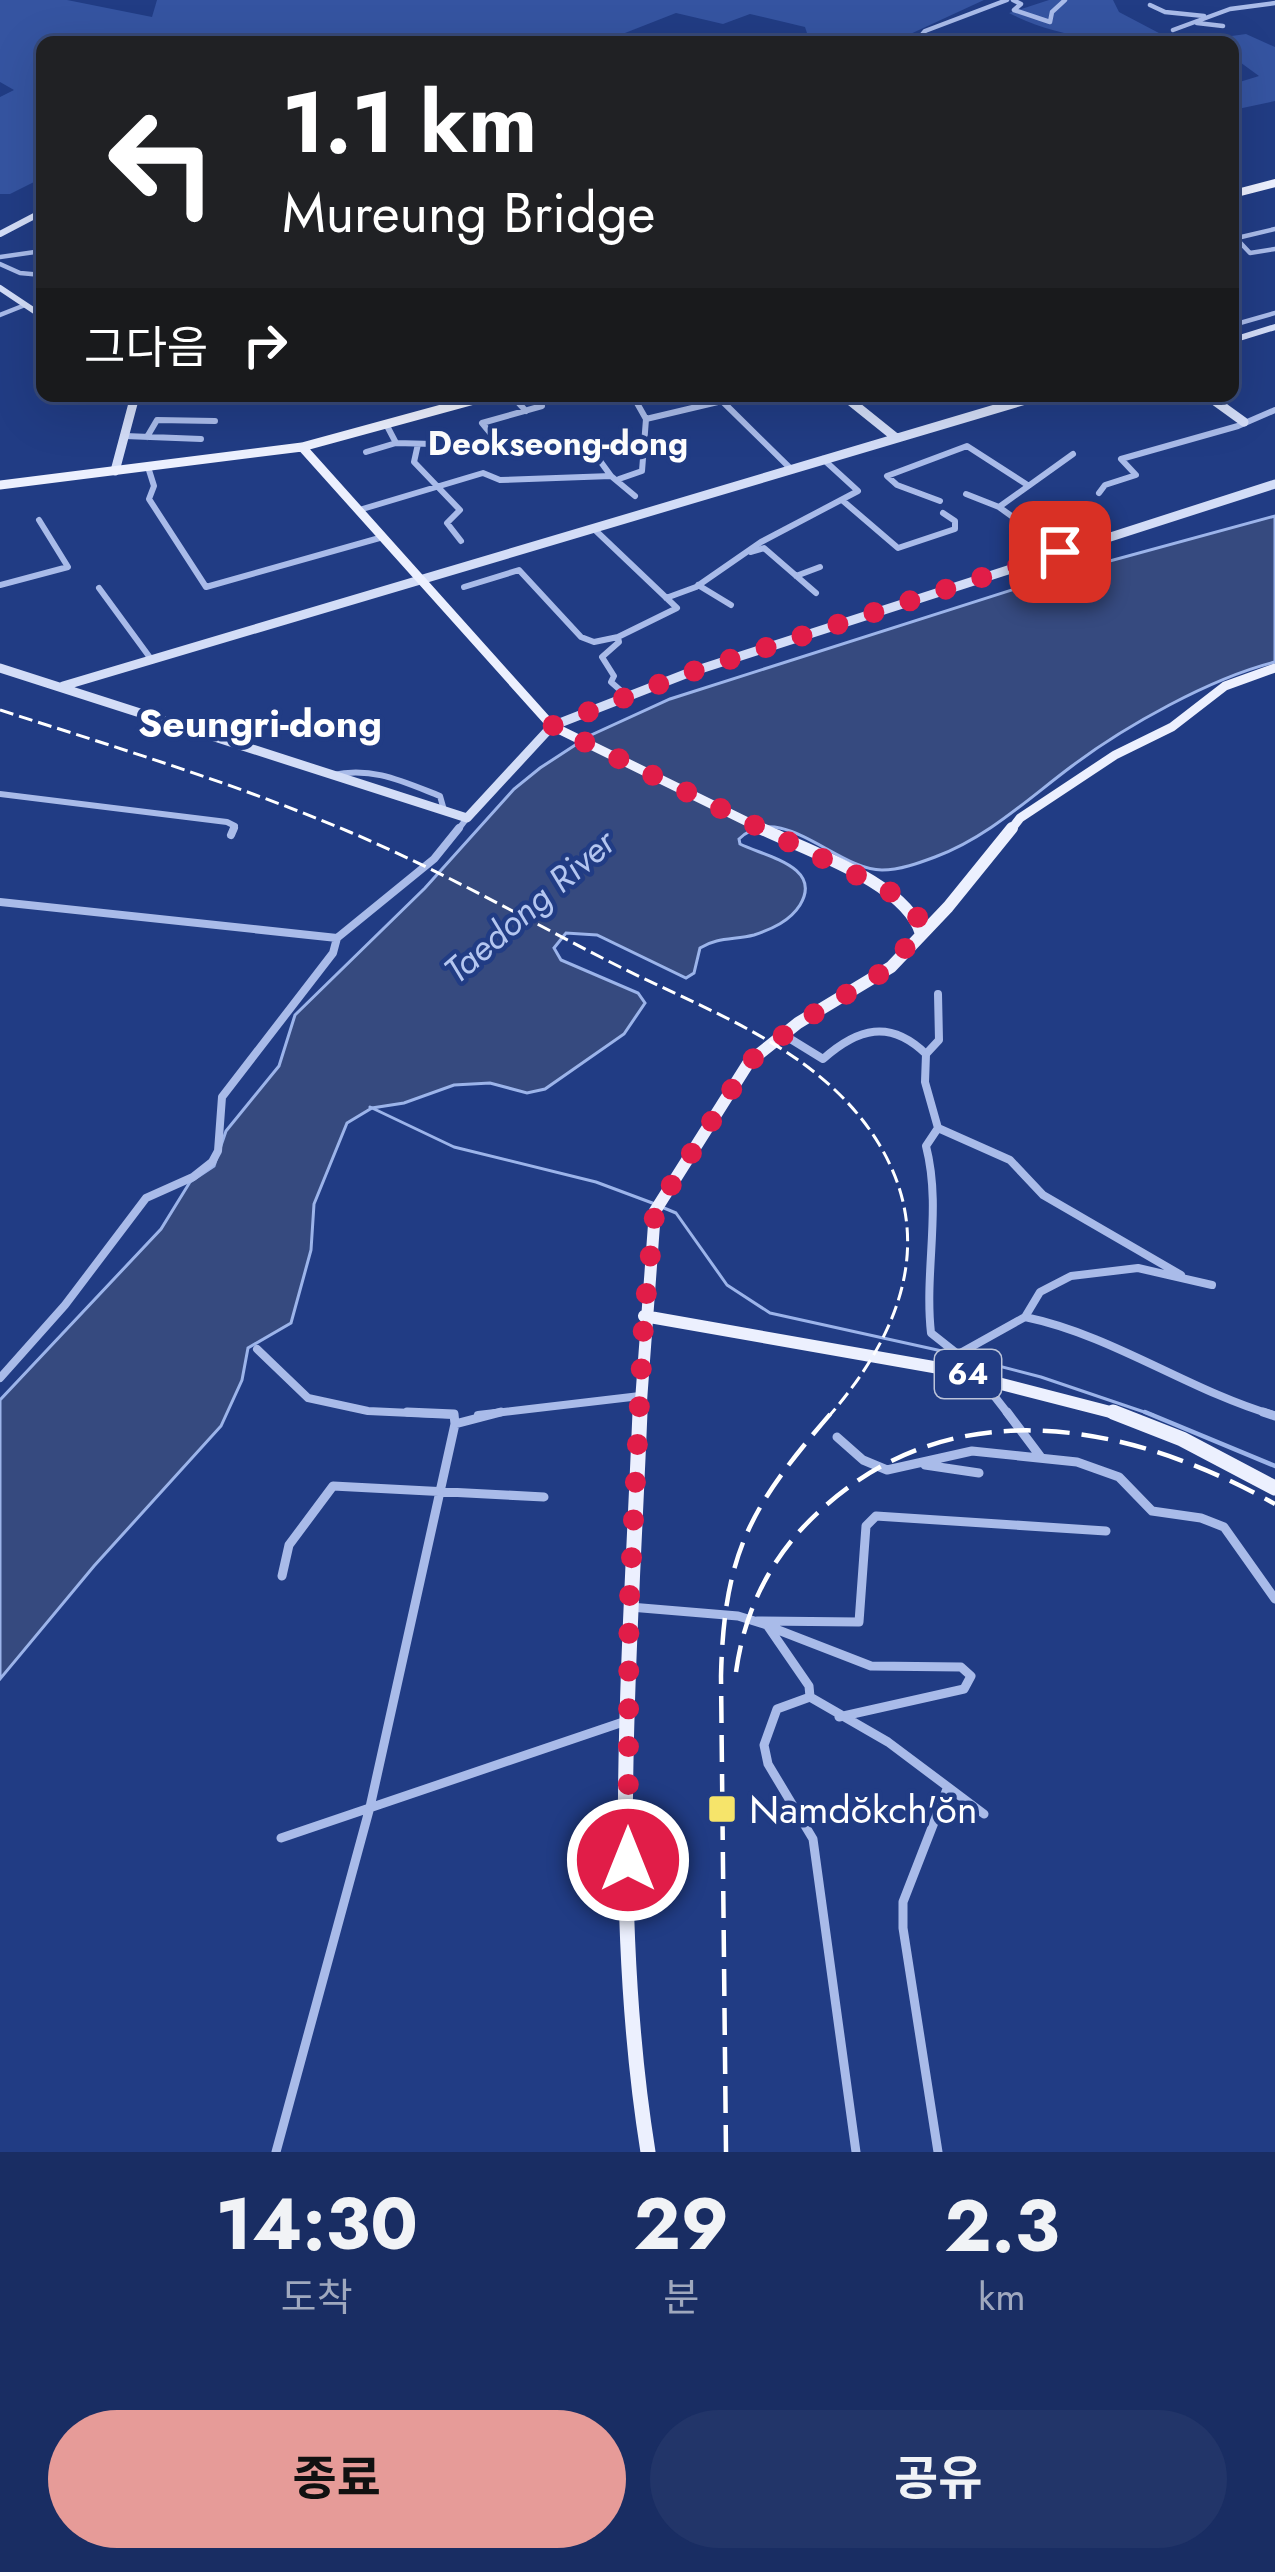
<!DOCTYPE html>
<html lang="ko">
<meta charset="utf-8">
<style>
:root{--surface:#192d63;--page:#223569;--text:#f1f3f6;--muted:#9fa8be;--line:#374978;--accent:#e69b98}
body{margin:0;font-family:Jost,"Noto Sans KR",sans-serif;background:var(--page);color:var(--text);height:100vh;display:flex;flex-direction:column;font-size:45px;white-space:nowrap}
*{box-sizing:border-box;margin:0}
p{font-size:39px;color:var(--muted)}
.icon{flex:none;width:66px;height:66px;fill:none;stroke:currentColor;stroke-width:2;stroke-linecap:round;stroke-linejoin:round}
.map{position:relative;height:2152px;overflow:hidden}
.side{display:flex;flex-direction:column;background:var(--surface);flex:1}
.side>*{flex:none}
.guide{position:absolute;left:36px;top:36px;width:1203px;height:366px;border-radius:18px;box-shadow:0 12px 48px #0002,0 0 0 3px var(--line);background:#202124;color:#fff;overflow:hidden}
.pin{position:absolute;display:grid;place-items:center;width:102px;height:102px;color:#fff;margin:-51px;border-radius:24px;box-shadow:0 6px 18px #0006}
.me{position:absolute;width:132px;margin:-66px;rotate:0deg;stroke-linejoin:round;filter:drop-shadow(0 0 9px #0008)}
.turn{display:flex;align-items:center;gap:42px;height:252px;padding:0 48px;font-size:54px}
.turn .icon{width:156px;height:156px;stroke-width:2.5}
.turn b{display:block;font-size:84px;line-height:102px}
.then{display:flex;align-items:center;height:114px;padding:0 48px;background:#0003;gap:24px;font-size:45px}
.eta{display:flex;justify-content:space-evenly;align-items:center;height:204px;text-align:center}
.eta b{font-size:72px;font-weight:700;line-height:84px}
.action{display:flex;gap:24px;margin-top:auto;padding:24px 48px}
.action a{flex:1;height:138px;border-radius:72px;background:var(--accent);color:#111;font-size:48px;font-weight:700;line-height:138px;text-align:center}
.action a+a{background:var(--page);color:var(--text)}
.map>svg:first-child{display:block}
.green{fill:#3554a1}
.water{fill:#364a7f;stroke:#9cb4ea;stroke-width:3}
.lines{fill:none;stroke-linecap:round;stroke-linejoin:round}
.stream-far1{stroke:#9cb4ea;stroke-width:3}
.stream{stroke:#9cb4ea;stroke-width:4.5}
.street-far3{stroke:#a9bbe9;stroke-width:4.5}
.street-far2{stroke:#a9bbe9;stroke-width:6}
.street-far1{stroke:#a9bbe9;stroke-width:8}
.street{stroke:#a9bbe9;stroke-width:9}
.secondary-far1{stroke:#d3ddf7;stroke-width:6}
.secondary{stroke:#d3ddf7;stroke-width:9}
.primary-far3{stroke:#ecf0fe;stroke-width:8}
.primary-far2{stroke:#ecf0fe;stroke-width:9}
.primary-far1{stroke:#ecf0fe;stroke-width:12}
.primary{stroke:#ecf0fe;stroke-width:15}
.rail-far1{stroke:#fff;stroke-width:3;stroke-dasharray:14 6;stroke-linecap:butt}
.rail{stroke:#fff;stroke-width:4.5;stroke-dasharray:27 12;stroke-linecap:butt}
.route{stroke:#e11d48;stroke-width:21;stroke-dasharray:0 37.8}
.poi-dot{fill:#f6e46a;stroke:#213c84;stroke-width:4.5}
.labels{text-anchor:middle;stroke-width:9;stroke-linejoin:round;paint-order:stroke}
.shield{fill:#213c84;stroke:#bcc4da;stroke-width:3}
.shield-label{font-size:30px;font-weight:bold;fill:#fff}
.far-quarter-label{font-size:33px;font-weight:bold;fill:#fff;stroke:#213c84}
.water-label{font-size:36px;font-style:italic;fill:#b4c6f0;stroke:#213c84}
.quarter-label{font-size:39px;font-weight:bold;fill:#fff;stroke:#213c84}
.near-poi-label{font-size:39px;fill:#fff;stroke:#213c84;text-anchor:start}
</style>
<div class="map">
<svg width="1275" height="2152" viewBox="0 0 1275 2152">
<rect width="100%" height="100%" fill="#213c84"/>
<!-- green -->
<path class="green" d="M0,0H67L152,17L157,0H984L893,42H810L805,27L750,14L723,24L676,13L602,42H501L457,36L447,42H42V178L10,194H0V97L14,90L0,82Z
M1049,0H1113L1119,12L1176,42C1117,42 1062,40 1009,13Z
M1246,34L1275,47V101L1233,110V84L1259,76L1233,57V42H1188Z"/>
<!-- water -->
<path class="water" d="M1275,516V662C1211,678 1125,726 1072,766C1029,798 987,838 935,857C919,863 900,870 882,870C837,870 781,799 739,839L740,844C767,857 823,867 800,905C790,921 772,929 754,935C735,940 717,937 700,948L694,973L686,978L597,935L566,933L554,948L561,960L638,993L645,1003L624,1034L545,1089L527,1093L490,1083L454,1085L404,1103L372,1108L347,1123L314,1204L311,1250L291,1323L248,1348L242,1380L221,1426L94,1566L0,1679V1400L161,1229L190,1182L214,1166L226,1131L279,1066L295,1015L425,888L514,789L540,768L589,736L670,699L1062,574Z"/>
<g class="lines">
<!-- stream-far1 -->
<path class="stream-far1" d="M370,1107L454,1147L596,1182L655,1204
M664,1208L676,1213L727,1285L770,1313L951,1353
M960,1356L1041,1377L1153,1415"/>
<!-- stream -->
<path class="stream" d="M1145,1412L1275,1466"/>
<!-- street-far3 -->
<path class="street-far3" d="M1013,0L1021,4L1014,10L1050,22L1052,12L1065,0
M1150,5L1165,12L1204,16
M1197,23L1223,26
M1173,30L1230,9L1275,3
M669,37L673,42
M916,42L925,31L1007,0
M1233,235L1250,253L1275,249
M1237,238L1275,229
M0,257L42,251
M0,264L20,273L42,275
M0,315L25,305
M1233,325L1275,313"/>
<!-- street-far2 -->
<path class="street-far2" d="M512,396L526,411
M243,397L273,396
M722,401L790,468
M646,419L722,401L716,396
M125,436L201,439
M147,437L157,420L215,421
M496,440L482,423L542,406
M396,443L433,444
M418,444L414,462L460,510L447,523L461,541
M366,452L396,443L386,424
M595,454L611,476
M148,467L154,486L149,499L206,587L383,537
M619,479L642,471L646,419L633,396
M1099,493L1105,485L1136,475L1121,459L1238,426L1275,410
M966,494L999,507
M842,500L898,548L955,529V521L943,513
M940,501L897,485L887,476L967,446L1026,484
M359,510L483,473L500,480L611,476L635,496
M594,529L677,608L618,637L619,642L602,657L614,676L611,682L628,697
M751,552L764,548L816,593
M1061,552L999,507L1073,454
M796,576L820,567
M0,585L68,567L39,520
M698,585L731,605
M464,587L519,570L581,637L594,642L618,637
M99,588L151,659
M666,598L696,587L761,542L858,491L823,459
M333,775C372,766 404,782 440,796L444,810
M0,794L227,822L235,826L233,831
M457,831L467,818"/>
<!-- street-far1 -->
<path class="street-far1" d="M231,835L234,828
M0,902L337,938L434,859L459,828
M938,994L939,1040L926,1054L925,1082L938,1128L926,1146C942,1208 924,1270 931,1333L955,1352
M784,1035L823,1059C858,1028 890,1019 926,1054
M938,1128L1010,1160L1043,1195L1181,1275
M1025,1317C1112,1335 1188,1390 1273,1415
M257,1349L308,1398L368,1411L454,1415
M937,1366L1025,1317L1040,1292L1071,1276L1138,1268L1212,1285
M0,1378L65,1305L146,1198L193,1177L212,1162L218,1151L222,1097L333,953L337,938
M995,1397L1009,1415
M478,1415L640,1396"/>
<!-- street -->
<path class="street" d="M1007,1412L1040,1456
M1263,1412L1275,1416
M455,1424L501,1412
M837,1437L863,1460L887,1470L972,1451L1077,1462L1119,1477L1152,1511L1201,1518L1224,1527L1275,1599
M925,1465L979,1473
M282,1576L289,1545L333,1486L544,1497
M630,1607L738,1616L767,1625L809,1686L810,1697L888,1742L984,1814
M757,1621L859,1622L866,1526L876,1516L1106,1531
M773,1628L871,1666L961,1667L971,1676L964,1689L839,1717
M810,1697L777,1709L764,1745L768,1764L813,1839L856,2152
M281,1838L626,1721
M276,2152L370,1807L455,1424L454,1414L407,1412
M938,2152L903,1928V1902L947,1789"/>
<!-- secondary-far1 -->
<path class="secondary-far1" d="M0,234L42,212
M0,288L42,316
M1233,340L1275,327"/>
<!-- secondary -->
<path class="secondary" d="M844,396L895,437
M1208,396L1244,422
M115,471L135,396
M0,668L467,818L552,726L688,673L1275,484
M63,686L1039,396"/>
<!-- primary-far3 -->
<path class="primary-far3" d="M1233,194L1275,183"/>
<!-- primary-far2 -->
<path class="primary-far2" d="M302,447L552,726L766,831
M0,485L302,447L489,396
M1010,831L1020,818L1115,755L1172,727L1225,686L1275,668"/>
<!-- primary-far1 -->
<path class="primary-far1" d="M760,828C807,851 907,883 921,934
M644,1316L939,1368L1122,1415
M640,1415L655,1211L749,1062L798,1023L891,967L948,907L1012,828"/>
<!-- primary -->
<path class="primary" d="M640,1412C630,1657 609,1909 648,2152
M1113,1412L1182,1439L1275,1488"/>
<!-- rail-far1 -->
<path class="rail-far1" d="M0,710C118,748 237,784 352,833C444,872 531,922 620,967C714,1014 822,1050 879,1144C938,1242 898,1336 830,1415"/>
<!-- rail -->
<path class="rail" d="M736,1672C745,1606 774,1551 824,1507C957,1388 1132,1424 1275,1504
M726,2152L721,1676C724,1550 752,1505 832,1412"/>
</g>
<g class="lines">
<!-- route -->
<path class="route" d="M628,1860L629,1607L644,1316L655,1211L749,1062L799,1023L891,967L922,926L915,912L889,891L552,726L688,673L1060,552"/>
</g>
<!-- markers -->
<rect class="poi-dot" x="707" y="1794" width="30" height="30" rx="6"/>
<g class="labels">
<!-- shield labels -->
<rect class="shield" x="935" y="1350" width="66" height="48" rx="9"/>
<g class="shield-label">
<text x="968" y="1384">64</text>
</g>
<!-- far-quarter labels -->
<g class="far-quarter-label">
<text x="558" y="455">Deokseong-dong</text>
</g>
<!-- water labels -->
<g class="water-label">
<text transform="translate(529 906) rotate(-41)" y="13">Taedong River</text>
</g>
<!-- quarter labels -->
<g class="quarter-label">
<text x="260" y="737">Seungri-dong</text>
</g>
<!-- near-poi labels -->
<g class="near-poi-label">
<text x="749" y="1823">Namdŏkch'ŏn</text>
</g>
</g>
</svg>
<div class="pin" style="left:1060px;top:552px;background:#d93025"><svg class="icon" aria-label="arrive" viewBox="0 0 24 24"><path d="M6 21V4h12l-3 4 3 4H6"/></svg></div>
<svg class="me" style="left:628px;top:1860px" viewBox="-20 -20 40 40"><circle r="17" fill="#e11d48" stroke="#fff" stroke-width="3"/><path d="M0-11L8 9 0 5-8 9z" fill="#fff"/></svg>
<div class="guide">
<div class="turn"><svg class="icon" aria-label="left" viewBox="0 0 24 24"><path d="M17 20v-9H6M10 6l-5 5 5 5"/></svg><div><b>1.1 km</b>Mureung Bridge</div></div>
<div class="then">그다음<svg class="icon" aria-label="right" viewBox="0 0 24 24"><path d="M7 20v-9h11M14 6l5 5-5 5"/></svg></div>
</div>
</div>
<section class="side">
<div class="eta">
<div><b>14:30</b><p>도착</p></div>
<div><b>29</b><p>분</p></div>
<div><b>2.3</b><p>km</p></div>
</div>
<div class="action"><a>종료</a><a>공유</a></div>
</section>
